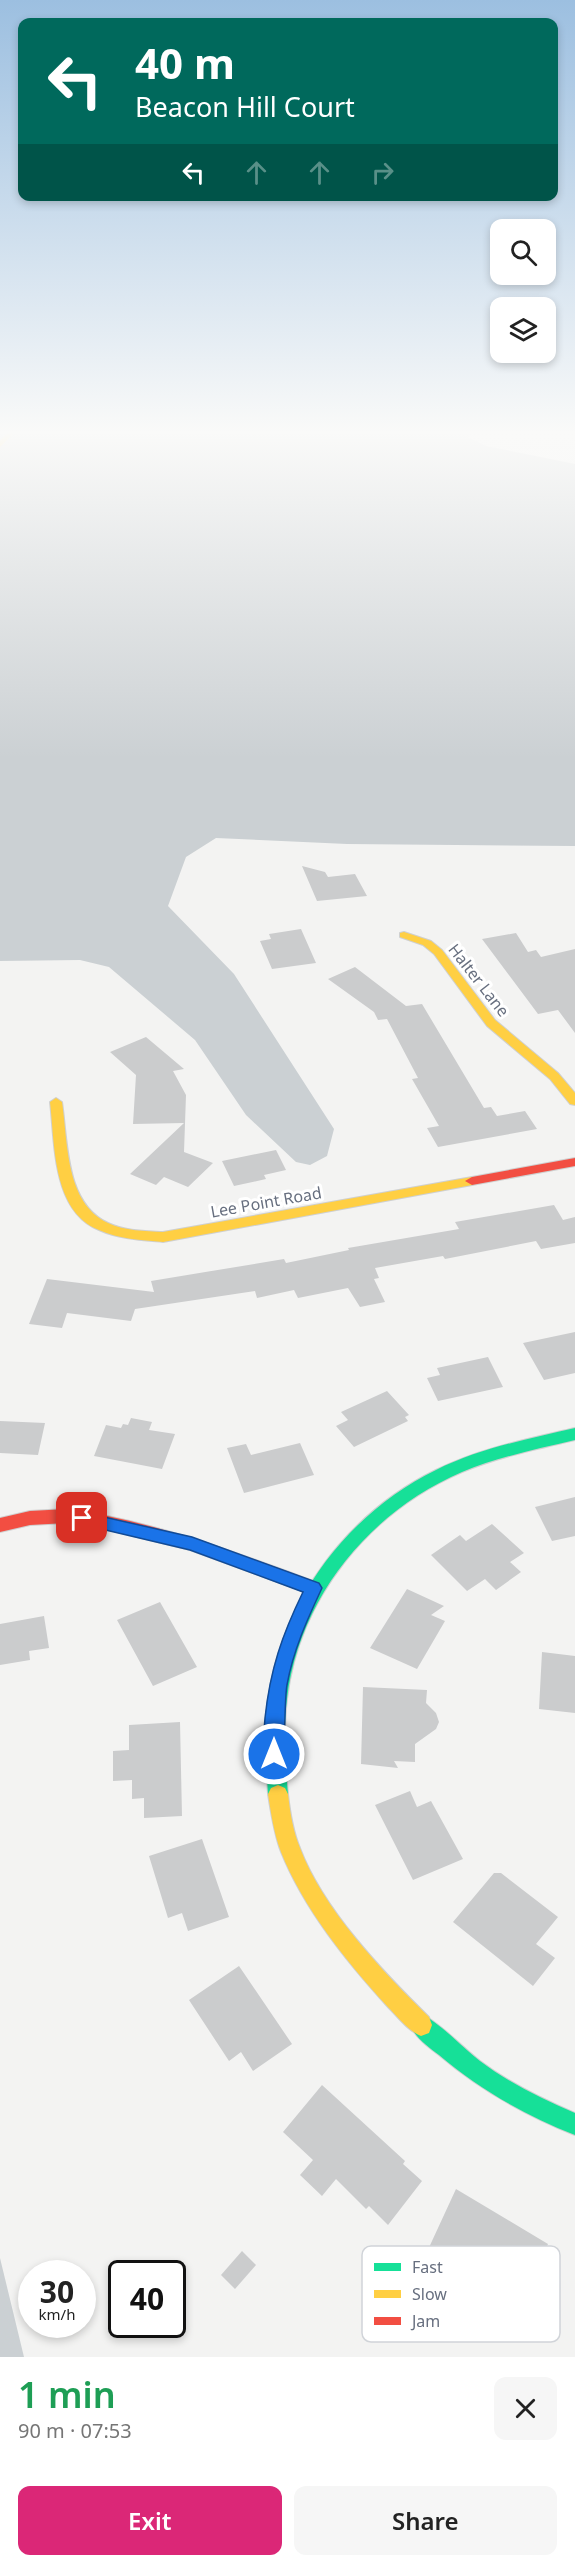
<!DOCTYPE html>
<meta charset="utf-8">
<style>
:root{--surface:#fff;--page:#f6f6f6;--text:#222;--muted:#767676;--accent:#db2777}
body{margin:0;font-family:"Noto Sans",sans-serif;background:var(--page);color:var(--text);height:100vh;display:flex;flex-direction:column;font-size:22px;white-space:nowrap}
*{box-sizing:border-box;margin:0}
p{font-size:20px;color:var(--muted)}
.icon{flex:none;width:33px;height:33px;fill:none;stroke:currentColor;stroke-width:2;stroke-linecap:round;stroke-linejoin:round}
.map{position:relative;height:2357px;overflow:hidden}
.side{display:flex;flex-direction:column;background:var(--surface);flex:1}
.side>*{flex:none}
.top-card{position:absolute;left:18px;top:18px;width:540px;height:183px;border-radius:12px;box-shadow:0 3px 9px #0003;background:#00695c;color:#fff;overflow:hidden}
.buttons{position:absolute;left:490px;top:219px;display:grid;gap:12px}
.buttons a{display:grid;place-items:center;width:66px;height:66px;border-radius:12px;background:var(--surface);box-shadow:0 3px 9px #0003;font-size:30px}
.speed{position:absolute;left:18px;top:2260px;display:flex;gap:12px;font-size:30px;font-weight:700;text-align:center}
.speed>*{display:grid;place-content:center;width:78px;height:78px;border-radius:50%;background:var(--surface);box-shadow:0 3px 9px #0003;line-height:1}
.speed small{font-size:15px;font-weight:400}
.speed .limit{border:3px solid #111;border-radius:9px;background:#fff;color:#111}
.pin{position:absolute;display:grid;place-items:center;width:51px;height:51px;color:#fff;margin:-26px;border-radius:12px;box-shadow:0 3px 9px #0006}
.me{position:absolute;width:66px;margin:-33px;rotate:0deg;stroke-linejoin:round;filter:drop-shadow(0 0 4px #0008)}
.turn{display:flex;align-items:center;gap:21px;height:126px;padding:0 18px;font-size:27px}
.turn .icon{width:78px;height:78px;stroke-width:2.5}
.turn b{display:block;font-size:42px;line-height:51px}
.lanes{display:flex;align-items:center;height:57px;padding:0 18px;background:#0003;justify-content:center;gap:30px;direction:ltr}
.lanes .off{opacity:.35}
.round{display:grid;place-items:center;flex:none;width:63px;height:63px;border-radius:12px;background:var(--page)}
.overview{display:flex;align-items:center;justify-content:space-between;height:102px;padding:0 18px}
h1{font-size:36px;font-weight:600;line-height:45px;color:#1e9e55}
.action{display:flex;gap:12px;margin-top:auto;padding:12px 18px}
.action a{flex:1;height:69px;border-radius:12px;background:var(--accent);color:#fff;font-size:24px;font-weight:600;line-height:69px;text-align:center}
.action a+a{background:var(--page);color:var(--text)}
.map>svg:first-child{display:block}
.water{fill:#cbd0d3}
.building{fill:#cbcccd}
.lines{fill:none;stroke-linecap:round;stroke-linejoin:round}
.fast-casing{stroke:#cfd0d0;stroke-width:2}
.slow-casing{stroke:#cfd0d0;stroke-width:2}
.jam-casing{stroke:#cfd0d0;stroke-width:2}
.fast{fill:#16e098;fill-rule:evenodd}
.slow{fill:#ffcf43;fill-rule:evenodd}
.jam{fill:#f24e42;fill-rule:evenodd}
.route{fill:#1a73e8;stroke:#114b97;stroke-width:1.5}
.labels{text-anchor:middle;stroke-width:6;stroke-linejoin:round;paint-order:stroke}
.street-label{font-size:16px;fill:#676f7f;stroke:#fff}
.key{fill:#fff;stroke:#d1d4d9;stroke-width:1.5}
.key-label{font-size:16px;fill:#676f7f}
</style>
<div class="map">
<svg width="575" height="2357" viewBox="0 0 575 2357">
<rect width="100%" height="100%" fill="#f3f3f2"/>
<!-- water -->
<path class="water" d="M0,429H471L468,437L486,446L575,464V846L347,844L216,838L186,857L168,906L234,974L334,1129L327,1156L310,1165L296,1162L246,1115L195,1040L109,967L80,960L0,961Z
M0,2258L24,2357H0Z"/>
<!-- building -->
<path class="building" d="M302,866L325,872L328,877L355,874L367,896L317,901Z
M301,929L316,963L272,969L260,941L271,939L269,934Z
M516,933L528,952L536,950L541,957L575,949V1033L558,1010L538,1014L482,939Z
M355,967L406,1006L422,1004L484,1108L491,1107L497,1116L525,1111L537,1129L438,1147L427,1128L439,1126L412,1079L418,1078L387,1019L378,1020L374,1012L328,979Z
M146,1037L184,1069L173,1071L186,1095L184,1152L213,1163L188,1187L164,1177L156,1185L130,1174L184,1123L133,1124L136,1075L110,1052Z
M276,1150L286,1170L264,1175L266,1179L234,1186L222,1161Z
M554,1205L563,1220L575,1217V1243L541,1249L536,1241L445,1259L443,1256L375,1268L379,1278L374,1279L385,1302L360,1307L348,1288L298,1298L294,1290L257,1298L255,1291L135,1309L131,1321L67,1313L62,1328L29,1324L47,1279L154,1292L151,1281L284,1259L286,1263L349,1250L348,1248L459,1229L455,1222Z
M575,1332V1373L544,1380L523,1343Z
M488,1357L503,1387L438,1401L427,1378L440,1375L437,1368Z
M387,1391L409,1415L405,1417L408,1421L354,1447L336,1426L348,1420L341,1412Z
M131,1418L152,1422L149,1430L175,1434L162,1469L94,1456L106,1425L121,1428L123,1424L128,1425Z
M0,1421L45,1423L38,1455L0,1453Z
M300,1443L314,1475L244,1493L227,1448L246,1444L251,1455Z
M575,1497V1536L552,1541L535,1507Z
M492,1524L524,1553L510,1562L521,1572L496,1590L485,1579L467,1591L431,1555L460,1535L466,1541Z
M407,1589L444,1606L431,1615L445,1621L417,1669L370,1648Z
M160,1602L197,1667L153,1686L117,1620Z
M44,1616L49,1648L29,1651L30,1660L0,1665V1624Z
M542,1652L575,1656V1713L539,1709Z
M363,1687L427,1690L426,1703L436,1713L439,1722L436,1729L415,1744V1762L394,1761L398,1768L361,1764Z
M180,1722L182,1816L144,1818V1798L132,1799V1780L113,1781V1751L129,1750V1725Z
M410,1791L417,1807L431,1801L463,1859L413,1880L375,1805Z
M202,1839L229,1917L188,1931L182,1913L168,1918L149,1856Z
M494,1873H501L558,1917L536,1944L555,1958L533,1986L453,1922Z
M239,1966L292,2044L253,2071L241,2052L229,2061L189,2000Z
M322,2085L405,2161L403,2164L422,2181L388,2225L369,2206L366,2209L336,2179L322,2196L300,2175L313,2160L283,2132Z
M456,2189L548,2244L528,2292L506,2279L489,2320L448,2294L457,2273L426,2254Z
M242,2251L256,2265L235,2289L221,2275Z"/>
<g class="lines">
<defs>
<path id="fast" d="M575,1428V1440C537,1449 498,1457 462,1472C369,1512 299,1598 287,1699C283,1731 285,1762 288,1794L285,1800L278,1803L271,1800L268,1794C266,1762 264,1731 268,1699C282,1600 348,1513 436,1470C480,1448 528,1439 575,1428Z
M421,2014C439,2022 463,2048 480,2061C509,2083 542,2099 575,2113V2135C525,2115 480,2090 439,2055C428,2047 416,2038 410,2025L413,2017Z"/>
<path id="slow" d="M11,429H18L0,447V441Z
M404,932L431,941L442,950L495,1020L558,1073L575,1093V1105L570,1104L550,1079L487,1026L434,954L423,945L400,937V933Z
M56,1098L62,1102C68,1142 65,1203 108,1223C125,1231 145,1231 163,1232L472,1177L479,1181L472,1185L163,1242C141,1240 119,1239 99,1230C52,1211 55,1144 50,1102Z
M278,1785L285,1788L288,1794C290,1812 293,1831 300,1848C323,1909 383,1972 429,2017L432,2025L429,2033L421,2036C407,2030 397,2016 387,2006C346,1961 304,1909 281,1852C274,1834 271,1813 268,1794L271,1788Z"/>
<path id="jam" d="M575,1158V1166L472,1185L465,1181L472,1177Z
M67,1509C154,1521 237,1553 319,1583L322,1588L319,1593L313,1595L190,1550L97,1527L67,1523L30,1525L0,1532V1518L30,1511Z"/>
</defs>
<!-- fast casing -->
<use href="#fast" class="fast-casing"/>
<!-- slow casing -->
<use href="#slow" class="slow-casing"/>
<!-- jam casing -->
<use href="#jam" class="jam-casing"/>
<!-- fast -->
<use href="#fast" class="fast"/>
<!-- slow -->
<use href="#slow" class="slow"/>
<!-- jam -->
<use href="#jam" class="jam"/>
</g>
<!-- sky -->
<linearGradient id="sky" x2="0" y2="1"><stop stop-color="#9cbfe0"/><stop offset="0.57" stop-color="#fafaf9"/><stop offset="1" stop-color="#fafaf9" stop-opacity="0"/></linearGradient>
<rect width="575" height="759" fill="url(#sky)"/>
<!-- route -->
<path class="route" d="M82,1512L192,1537L319,1583L322,1588C307,1620 293,1651 287,1685C284,1702 286,1748 281,1759L274,1762L267,1759C262,1747 264,1731 265,1718C270,1670 282,1635 303,1592L190,1550L76,1523L73,1518L76,1513Z"/>
<g class="labels">
<!-- street labels -->
<g class="street-label">
<text transform="translate(479 980) rotate(52)" y="6">Halter Lane</text>
<text transform="translate(266 1202) rotate(-10)" y="6">Lee Point Road</text>
</g>
</g>
<!-- legend -->
<rect x="362" y="2246" width="198" height="96" rx="9" class="key"/>
<rect x="374" y="2263" width="27" height="8" fill="#16e098"/>
<rect x="374" y="2290" width="27" height="8" fill="#ffcf43"/>
<rect x="374" y="2317" width="27" height="8" fill="#f24e42"/>
<g class="key-label">
<text x="412" y="2273">Fast</text>
<text x="412" y="2300">Slow</text>
<text x="412" y="2327">Jam</text>
</g>
</svg>
<div class="buttons">
<a><svg class="icon" aria-label="search" viewBox="0 0 24 24"><circle cx="10" cy="10" r="6"/><path d="M15 15l6 6"/></svg></a>
<a><svg class="icon" aria-label="layers" viewBox="0 0 24 24"><path d="M12 4l9 5-9 5-9-5zM3 14l9 5 9-5"/></svg></a>
</div>
<div class="speed"><div>30<small>km/h</small></div><div class="limit">40</div></div>
<div class="pin" style="left:82px;top:1518px;background:#d93025"><svg class="icon" aria-label="arrive" viewBox="0 0 24 24"><path d="M6 21V4h12l-3 4 3 4H6"/></svg></div>
<svg class="me" style="left:274px;top:1754px" viewBox="-20 -20 40 40"><circle r="17" fill="#1a73e8" stroke="#fff" stroke-width="3"/><path d="M0-11L8 9 0 5-8 9z" fill="#fff"/></svg>
<div class="top-card">
<div class="turn"><svg class="icon" aria-label="left" viewBox="0 0 24 24"><path d="M17 20v-9H6M10 6l-5 5 5 5"/></svg><div><b>40 m</b>Beacon Hill Court</div></div>
<div class="lanes"><svg class="icon" aria-label="left" viewBox="0 0 24 24"><path d="M17 20v-9H6M10 6l-5 5 5 5"/></svg><svg class="icon off" aria-label="ahead" viewBox="0 0 24 24"><path d="M12 20V5M6 11l6-6 6 6"/></svg><svg class="icon off" aria-label="ahead" viewBox="0 0 24 24"><path d="M12 20V5M6 11l6-6 6 6"/></svg><svg class="icon off" aria-label="right" viewBox="0 0 24 24"><path d="M7 20v-9h11M14 6l5 5-5 5"/></svg></div>
</div>
</div>
<section class="side">
<div class="overview"><div><h1>1 min</h1><p>90 m · 07:53</p></div><a class="round"><svg class="icon" aria-label="close" viewBox="0 0 24 24"><path d="M6 6l12 12M18 6L6 18"/></svg></a></div>
<div class="action"><a>Exit</a><a>Share</a></div>
</section>
